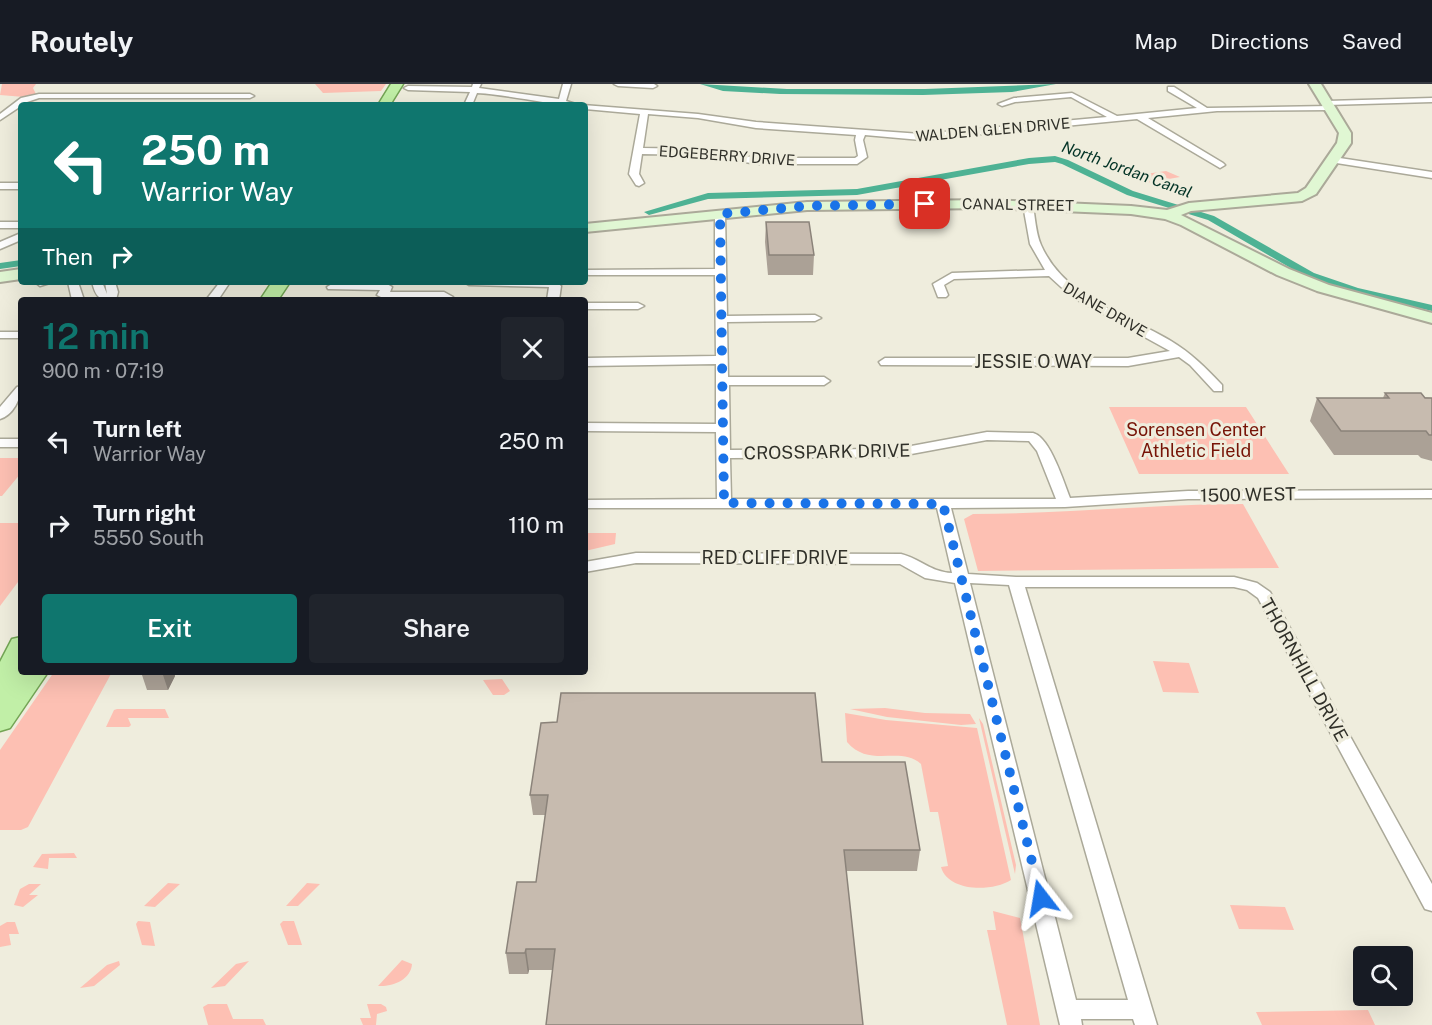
<!DOCTYPE html>
<meta charset="utf-8">
<style>
:root{--surface:#171b24;--page:#20242c;--text:#f1f3f6;--muted:#9ea1a6;--line:#363941;--accent:#0f766e}
body{margin:0;font-family:"Public Sans",sans-serif;background:var(--page);color:var(--text);height:100vh;display:flex;flex-direction:column;font-size:22px;white-space:nowrap}
*{box-sizing:border-box;margin:0}
p{font-size:20px;color:var(--muted)}
.icon{flex:none;width:33px;height:33px;fill:none;stroke:currentColor;stroke-width:2;stroke-linecap:round;stroke-linejoin:round}
.map{position:relative;flex:1;overflow:hidden}
.sheet{position:absolute;left:18px;top:213px;width:570px;height:378px;display:flex;flex-direction:column;background:var(--surface);border-radius:6px;box-shadow:0 6px 24px #0002}
.sheet>*{flex:none}
.guide{position:absolute;left:18px;top:18px;width:570px;height:183px;border-radius:6px;box-shadow:0 6px 24px #0002;background:#0f766e;color:#fff;overflow:hidden}
.controls{position:absolute;left:1353px;top:862px;display:grid;gap:12px}
.controls a{display:grid;place-items:center;width:60px;height:60px;border-radius:6px;background:var(--surface);box-shadow:0 6px 24px #0002;font-size:30px}
.pin{position:absolute;display:grid;place-items:center;width:51px;height:51px;color:#fff;margin:-26px;border-radius:12px;box-shadow:0 3px 9px #0006}
.me{position:absolute;width:66px;margin:-33px;rotate:346deg;stroke-linejoin:round;filter:drop-shadow(0 0 4px #0008)}
.turn{display:flex;align-items:center;gap:21px;height:126px;padding:0 24px;font-size:27px}
.turn .icon{width:78px;height:78px;stroke-width:2.5}
.turn b{display:block;font-size:42px;line-height:51px}
.then{display:flex;align-items:center;height:57px;padding:0 24px;background:#0003;gap:12px;font-size:22px}
.round{display:grid;place-items:center;flex:none;width:63px;height:63px;border-radius:6px;background:var(--page)}
.head{display:flex;align-items:center;justify-content:space-between;height:102px;padding:0 24px}
h1{font-size:36px;font-weight:600;line-height:45px;color:var(--accent)}
.action{display:flex;gap:12px;margin-top:auto;padding:12px 24px}
.action a{flex:1;height:69px;border-radius:6px;background:var(--accent);color:#fff;font-size:24px;font-weight:600;line-height:69px;text-align:center}
.action a+a{background:var(--page);color:var(--text)}
ul{padding:0;list-style:none}
li{display:flex;align-items:center;gap:18px;height:84px;padding:0 24px}
li div{flex:1}
li b{display:block;font-size:22px}
li em{font-style:normal}
header{display:flex;align-items:center;gap:36px;box-sizing:border-box;height:84px;padding:0 30px;background:var(--surface);border-bottom:2px solid var(--line)}
header strong{font-size:28px}
nav{display:flex;gap:33px;margin-inline-start:auto;font-size:21px}
.map>svg:first-child{display:block}
.green{fill:#fdc0b3}
.water{fill:#4eb294}
.lines{fill:none;stroke-linecap:round;stroke-linejoin:round}
.canal{fill:#4eb294;fill-rule:evenodd}
.street-casing{stroke:#aba999;stroke-width:3}
.secondary-casing{stroke:#aba999;stroke-width:4}
.primary-casing{stroke:#73a555;stroke-width:3}
.street{fill:#fff;fill-rule:evenodd}
.secondary{fill:#e0f7d3;fill-rule:evenodd}
.primary{fill:#c1efa7;fill-rule:evenodd}
.wall{fill:#aba196}
.shaded-wall{fill:#8b837a}
.building{fill:#c7bbaf;stroke:#8b837a;stroke-width:1.5}
.route{stroke:#1a73e8;stroke-width:10;stroke-dasharray:0 18}
.labels{text-anchor:middle;stroke-width:6;stroke-linejoin:round;paint-order:stroke}
.far-street-label{font-size:15px;fill:#303029;stroke:#efeddd}
.far-water-label{font-size:16px;font-style:italic;fill:#033326;stroke:#efeddd}
.street-label{font-size:18px;fill:#303029;stroke:#efeddd}
.park-label{font-size:18px;fill:#771407;stroke:#efeddd}
</style>
<header>
<strong>Routely</strong>
<nav><a>Map</a><a>Directions</a><a>Saved</a></nav>
</header>
<div class="map">
<svg width="1432" height="941" viewBox="0 0 1432 941">
<rect width="100%" height="100%" fill="#efeddd"/>
<!-- green -->
<path class="green" d="M2,0H36L33,4L36,10L24,13L0,11Z
M315,0H386L381,7L323,9Z
M1166,87L1180,93L1146,99L1132,92Z
M1109,323H1246L1289,390H1139Z
M0,374H21V389L2,412H0Z
M1243,420L1279,484L978,487L964,435L973,430C1063,430 1152,420 1243,420Z
M0,439H21V494L0,522Z
M585,449H616L615,460L585,467Z
M1153,577L1189,579L1199,609L1163,608Z
M54,588H112L28,743L21,746H0V666Z
M502,595L510,607L504,611H493L483,596Z
M885,624L925,629L970,630L976,640L961,641L887,633L850,625Z
M117,625H165L169,634H128L131,641L129,643H106L114,626Z
M845,629L886,636L977,644L1011,796C992,808 948,808 941,783L948,782L938,728H930L921,680C900,661 870,685 847,658Z
M979,634L983,640L1016,781L1015,790Z
M74,769L77,774H49L48,785L33,783L42,770Z
M168,799L180,800L155,823L144,822Z
M307,799L320,800L298,822H286Z
M29,800H41L29,811H38L23,823L14,821L20,805Z
M1230,821L1285,823L1294,846L1239,845Z
M993,827L1020,834L1040,941H1007L987,846H996Z
M138,837L150,838L155,862L142,861L136,840Z
M283,837H294L302,861H288L280,840Z
M7,838H15L19,850H9L11,861L0,863V842Z
M402,876L412,880C411,896 392,903 378,902Z
M119,877L120,881L94,902L80,904L107,881Z
M249,877L225,902L211,904L236,880Z
M208,920H227L233,935H263L266,941H208L203,923Z
M367,920H381L386,923L387,927L377,930L376,941H363L360,934H371Z
M1368,926L1375,941H1262L1256,928Z"/>
<!-- water -->
<path class="water" d="M700,0L787,5H925L1056,0L1012,8L923,11L780,10L723,7Z"/>
<g class="lines">
<!-- canal -->
<path class="canal" d="M1055,72L1068,76L1133,107L1214,132L1314,189L1358,204L1432,221V227L1351,209L1306,193L1208,136L1127,111L1062,80L1055,78L1029,80L857,111L708,115L649,131L644,128L708,109L857,105L1029,74Z
M21,176V182L0,185V179Z"/>
<defs>
<path id="street" d="M473,0H481L479,4L559,15L563,0H571L566,17L579,21C547,21 512,11 477,9L472,21H464L470,8L408,6L404,4L408,2L472,3Z
M614,0H654L657,2L653,4L618,2Z
M1168,3H1174L1207,24L1330,22L1334,24L1330,26L1217,27L1148,34L1223,79L1225,81L1220,84L1137,35L921,56L865,51L863,56L867,73L857,80H758L696,71L642,70L639,90L644,99L639,102L636,101L629,90L640,30L585,25L583,21L698,30L756,38L921,50L1107,33L1071,13L1015,18L1002,22L998,20L1014,14L1072,9L1117,32L1197,24L1168,7ZM648,30L698,34L756,44L856,51L855,56L858,72L855,74H758L696,65L643,64Z
M39,10H250L254,12L250,14H39L27,18L0,36V30L21,14Z
M1432,14V18L1327,21L1323,19L1327,17Z
M1333,73L1432,88V94L1330,78V74Z
M0,99H21V105H0Z
M1028,118L1033,121C1035,134 1036,150 1041,161C1065,215 1124,229 1171,257C1191,269 1206,284 1222,301V307H1214L1190,281L1179,273L1128,282L881,281L879,278L885,274H1128L1170,267L1072,213L1049,192L954,195L944,201L948,211L946,213H938L933,200L952,189L1045,186L1030,160L1023,121Z
M720,127L725,130L727,232L815,231L821,234L815,237L727,238L728,293H824L830,297L824,301H729L730,366L895,365L987,348L1033,349C1050,353 1064,399 1070,414L1188,407L1432,406V414L1188,415L1065,423L951,424L968,490L1016,493H1234L1257,499L1270,508L1432,800V827L1425,825L1258,514L1247,506L1234,503H1025L1157,941H1135L1133,935H1081L1082,941H1060L955,499L925,494L900,480L636,479L585,488V478L636,469L901,470C921,475 930,488 952,489L937,424H585V416L717,415L716,348L585,347V339L716,340V280L585,282V274L716,272L715,191H589L585,190V186L715,185V130ZM987,356L1029,357L1037,367L1056,415H731L730,374L895,373ZM970,499L1009,501L1128,916H1076Z
M0,138H21V144H0Z
M21,149V156L0,165V158Z
M35,198H53L40,202Z
M68,198H78L84,216H72Z
M92,198H102L107,210L105,198H115L118,208L116,216C99,216 96,214 92,198Z
M220,198H230L218,216H206Z
M464,198H556L561,202L559,216H547L549,203L469,201Z
M332,200H387L392,203L390,208H444L453,213L452,216L383,214L377,211L380,206L328,205L327,203Z
M585,219H638L644,222L638,225H585Z
M0,248H21V254H0Z
M21,302C21,315 13,331 0,335V323L17,303Z
M0,355H21V363H0Z"/>
<path id="secondary" d="M1309,0H1321L1351,49V59L1316,110L1302,117L1191,127L1181,131L1289,185L1329,201L1432,229V239L1317,207L1277,191L1181,141L1165,135L1131,130L991,124L807,126L585,148V140L807,118L991,116L1131,122L1167,126L1189,119L1298,109L1306,104L1337,59L1339,49Z
M21,185V195L0,198V188Z"/>
<path id="primary" d="M391,0H403L390,21H378Z
M272,198H290L278,216H260Z
M21,553V588H48L10,644L0,647V578L12,555Z"/>
</defs>
<!-- street casing -->
<use href="#street" class="street-casing"/>
<!-- secondary casing -->
<use href="#secondary" class="secondary-casing"/>
<!-- primary casing -->
<use href="#primary" class="primary-casing"/>
<!-- street -->
<use href="#street" class="street"/>
<!-- secondary -->
<use href="#secondary" class="secondary"/>
<!-- primary -->
<use href="#primary" class="primary"/>
</g>
<!-- wall -->
<path class="wall" d="M766,138L814,171L813,191H768L765,158Z
M1385,309L1432,314V377L1421,374L1418,371H1334L1310,337L1317,314H1383Z
M141,588H174L175,592L168,606H147Z
M822,678L920,766L917,787H846L552,886H529L528,890H509L506,869L536,798L545,731H533L530,711Z"/>
<!-- shaded-wall -->
<path class="shaded-wall" d="M162,588H174L175,592L168,606Z
M526,865L529,886L528,890L525,869Z"/>
<!-- building -->
<path class="building" d="M766,138H809L814,171H769Z
M1385,309H1421L1425,314H1432V351H1429L1426,347H1341L1317,314H1389Z
M561,609H815L822,678H905L920,766H844L863,941H546L555,865H526L525,869H506L517,798H536L548,711H530L541,639L557,638Z"/>
<g class="lines">
<!-- route -->
<path class="route" d="M925,120L807,122L720,130L724,419L943,420L1041,814"/>
</g>
<g class="labels">
<!-- far-street labels -->
<g class="far-street-label">
<text transform="translate(993 46) rotate(-5)" y="5">WALDEN GLEN DRIVE</text>
<text transform="translate(727 72) rotate(4)" y="5">EDGEBERRY DRIVE</text>
<text transform="translate(1018 121) rotate(1)" y="5">CANAL STREET</text>
<text transform="translate(1105 226) rotate(30)" y="5">DIANE DRIVE</text>
</g>
<!-- far-water labels -->
<g class="far-water-label">
<text transform="translate(1127 85) rotate(20)" y="6">North Jordan Canal</text>
</g>
<!-- street labels -->
<g class="street-label">
<text x="1033" y="284">JESSIE O WAY</text>
<text transform="translate(827 368) rotate(-1)" y="6">CROSSPARK DRIVE</text>
<text transform="translate(1248 411) rotate(-1)" y="6">1500 WEST</text>
<text x="775" y="480">RED CLIFF DRIVE</text>
<text transform="translate(1304 586) rotate(61)" y="6">THORNHILL DRIVE</text>
</g>
<!-- park labels -->
<g class="park-label">
<text x="1196" y="352">Sorensen Center<tspan x="1196" dy="21">Athletic Field</tspan></text>
</g>
</g>
</svg>
<div class="controls">
<a><svg class="icon" aria-label="search" viewBox="0 0 24 24"><circle cx="10" cy="10" r="6"/><path d="M15 15l6 6"/></svg></a>
</div>
<div class="pin" style="left:925px;top:120px;background:#d93025"><svg class="icon" aria-label="arrive" viewBox="0 0 24 24"><path d="M6 21V4h12l-3 4 3 4H6"/></svg></div>
<svg class="me" style="left:1041px;top:814px" viewBox="-20 -20 40 40"><path d="M0-17L14 15 0 8-14 15z" fill="#1a73e8" stroke="#fff" stroke-width="4"/></svg>
<div class="guide">
<div class="turn"><svg class="icon" aria-label="left" viewBox="0 0 24 24"><path d="M17 20v-9H6M10 6l-5 5 5 5"/></svg><div><b>250 m</b>Warrior Way</div></div>
<div class="then">Then<svg class="icon" aria-label="right" viewBox="0 0 24 24"><path d="M7 20v-9h11M14 6l5 5-5 5"/></svg></div>
</div>
<section class="sheet">
<div class="head"><div><h1>12 min</h1><p>900 m · 07:19</p></div><a class="round"><svg class="icon" aria-label="close" viewBox="0 0 24 24"><path d="M6 6l12 12M18 6L6 18"/></svg></a></div>
<ul>
<li><svg class="icon" aria-label="left" viewBox="0 0 24 24"><path d="M17 20v-9H6M10 6l-5 5 5 5"/></svg><div><b>Turn left</b><p>Warrior Way</p></div><em>250 m</em></li>
<li><svg class="icon" aria-label="right" viewBox="0 0 24 24"><path d="M7 20v-9h11M14 6l5 5-5 5"/></svg><div><b>Turn right</b><p>5550 South</p></div><em>110 m</em></li>
</ul>
<div class="action"><a>Exit</a><a>Share</a></div>
</section>
</div>
